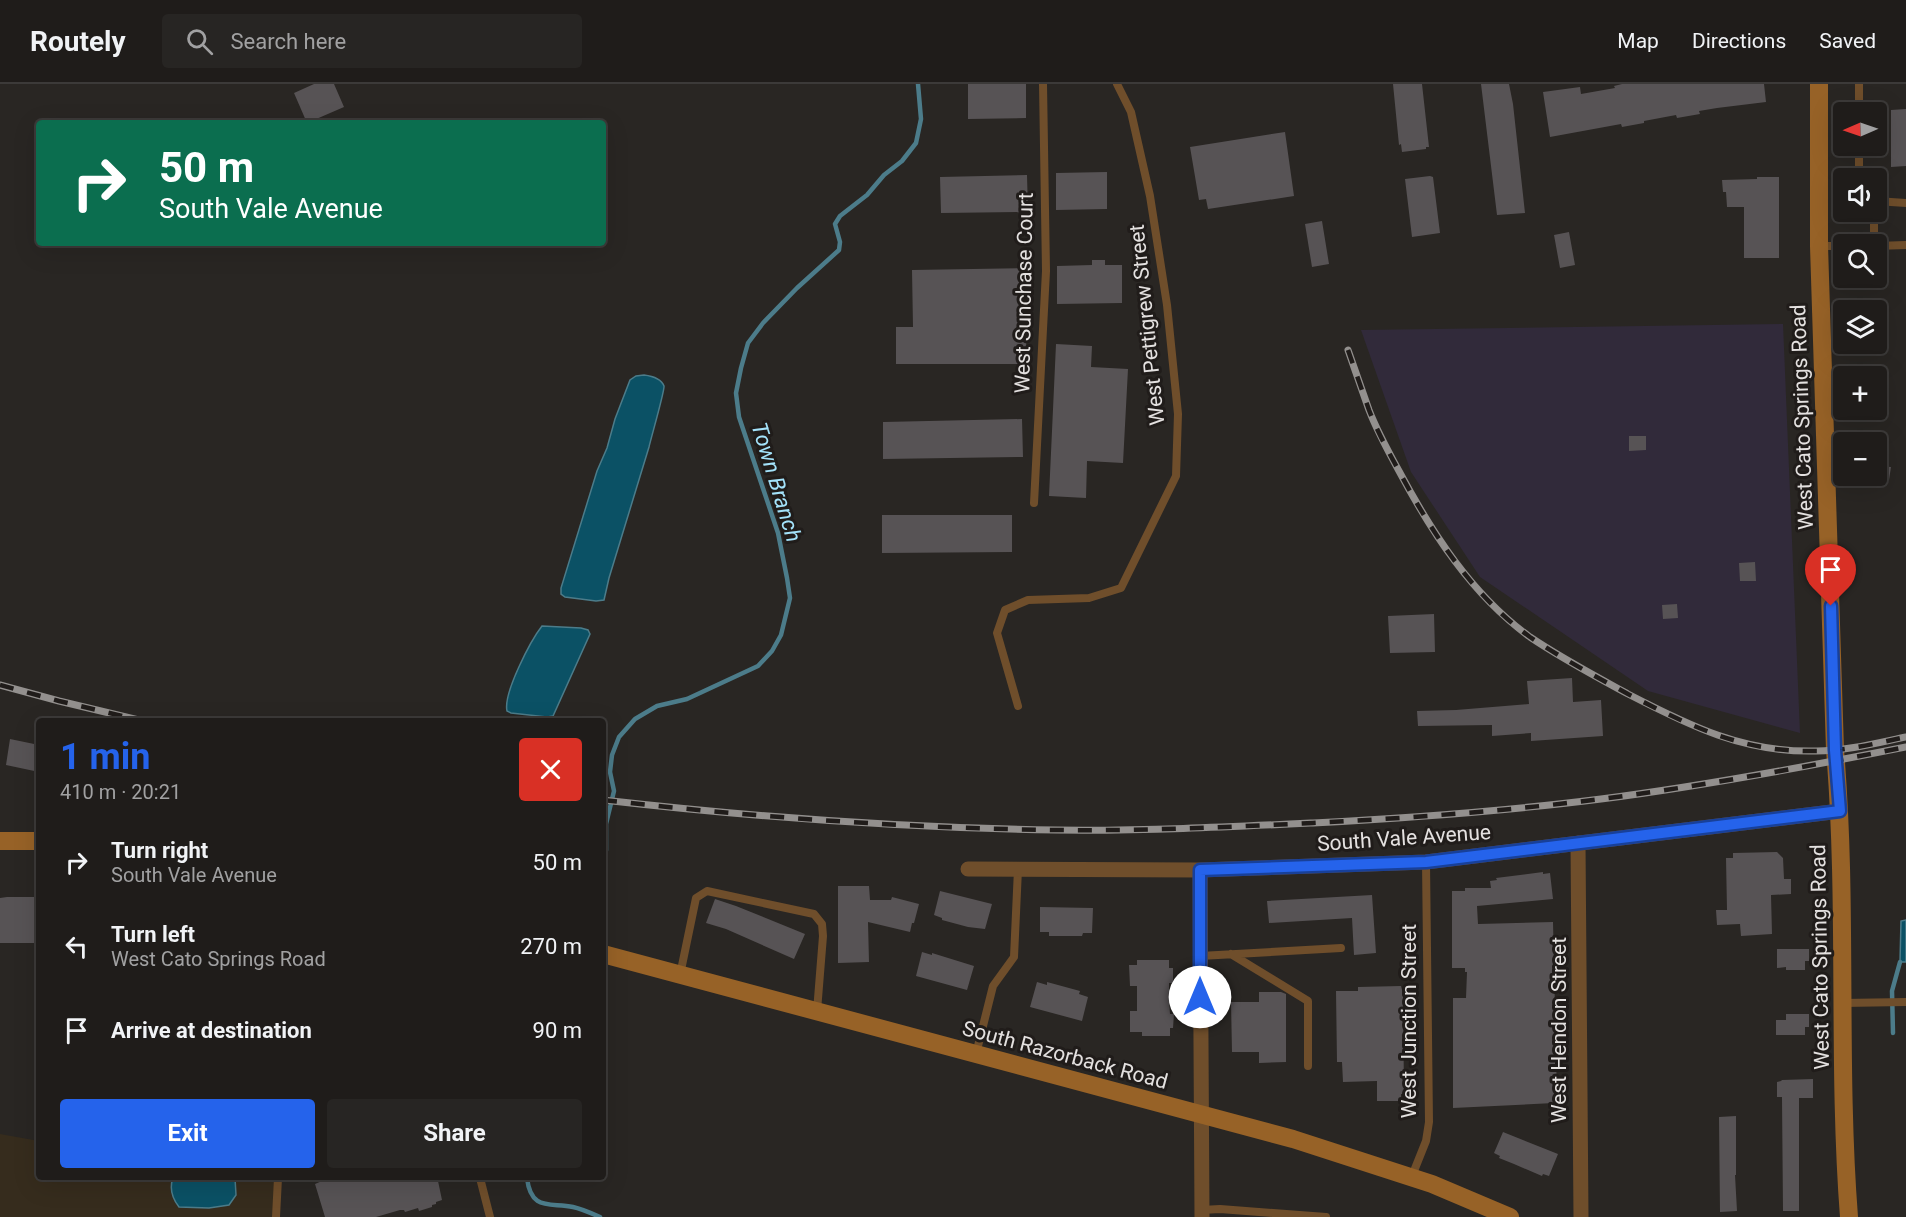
<!DOCTYPE html>
<meta charset="utf-8">
<style>
:root{--surface:#1f1c1a;--page:#272523;--text:#f1f3f6;--muted:#a1a1a2;--line:#3c3a39;--accent:#2563eb}
body{margin:0;font-family:Roboto,sans-serif;background:var(--page);color:var(--text);height:100vh;display:flex;flex-direction:column;font-size:22px;white-space:nowrap}
*{box-sizing:border-box;margin:0}
p{font-size:20px;color:var(--muted)}
.icon{flex:none;width:33px;height:33px;fill:none;stroke:currentColor;stroke-width:2;stroke-linecap:round;stroke-linejoin:round}
.map{position:relative;flex:1;overflow:hidden}
.drawer{position:absolute;left:36px;top:634px;width:570px;height:462px;display:flex;flex-direction:column;background:var(--surface);border-radius:6px;box-shadow:0 6px 24px #0002,0 0 0 2px var(--line)}
.drawer>*{flex:none}
.guide{position:absolute;left:36px;top:36px;width:570px;height:126px;border-radius:6px;box-shadow:0 6px 24px #0002,0 0 0 2px var(--line);background:#0b6e4f;color:#fff;overflow:hidden}
.needle{width:39px;rotate:268deg}
.buttons{position:absolute;left:1833px;top:18px;display:grid;gap:12px}
.buttons a{display:grid;place-items:center;width:54px;height:54px;border-radius:6px;background:var(--surface);box-shadow:0 6px 24px #0002,0 0 0 2px var(--line);font-size:30px}
.pin{position:absolute;display:grid;place-items:center;width:51px;height:51px;color:#fff;margin:-62px -26px;border-radius:50% 50% 50% 0;rotate:-45deg;box-shadow:0 0 6px #0007}
.pin .icon{rotate:45deg}
.me{position:absolute;width:66px;margin:-33px;rotate:0deg;stroke-linejoin:round;filter:drop-shadow(0 0 4px #0008)}
.turn{display:flex;align-items:center;gap:21px;height:126px;padding:0 24px;font-size:27px}
.turn .icon{width:78px;height:78px;stroke-width:2.5}
.turn b{display:block;font-size:42px;line-height:51px}
.round{display:grid;place-items:center;flex:none;width:63px;height:63px;border-radius:6px;background:var(--page)}
.summary{display:flex;align-items:center;justify-content:space-between;height:102px;padding:0 24px}
h1{font-size:36px;font-weight:700;line-height:45px;color:var(--accent)}
.cta{display:flex;gap:12px;margin-top:auto;padding:12px 24px}
.cta a{flex:1;height:69px;border-radius:6px;background:var(--accent);color:#fff;font-size:24px;font-weight:700;line-height:69px;text-align:center}
.cta a+a{background:var(--page);color:var(--text)}
ul{padding:0;list-style:none}
li{display:flex;align-items:center;gap:18px;height:84px;padding:0 24px}
li div{flex:1}
li b{display:block;font-size:22px}
li em{font-style:normal}
header{display:flex;align-items:center;gap:36px;box-sizing:border-box;height:84px;padding:0 30px;background:var(--surface);border-bottom:2px solid var(--line)}
header strong{font-size:28px}
nav{display:flex;gap:33px;margin-inline-start:auto;font-size:21px}
.search{width:420px;height:54px;background:var(--page);display:flex;align-items:center;gap:15px;box-sizing:border-box;padding:0 21px;border-radius:6px;color:var(--muted);font-size:22px}
.map>svg:first-child{display:block}
.commercial{fill:#362c1d}
.industrial{fill:#312a3a}
.water{fill:#0b5165;stroke:#4c7c8a;stroke-width:1.5}
.lines{fill:none;stroke-linecap:round;stroke-linejoin:round}
.stream{stroke:#4c7c8a;stroke-width:4.5}
.building{fill:#575355}
.lane{stroke:#6f4e2b;stroke-width:8}
.street{stroke:#6f4e2b;stroke-width:15}
.secondary{stroke:#976227;stroke-width:18}
.rail-casing{stroke:#93908e;stroke-width:7}
.rail{stroke:#201c1a;stroke-width:4.5;stroke-dasharray:14;stroke-linecap:butt}
.route-casing{stroke:#184099;stroke-width:15}
.route{stroke:#2563eb;stroke-width:10}
.labels{text-anchor:middle;stroke-width:6;stroke-linejoin:round;paint-order:stroke}
.street-label{font-size:21px;fill:#e4e1e0;stroke:#201c1a}
.water-label{font-size:22px;font-style:italic;fill:#a4e3fb;stroke:#201c1a}
</style>
<header>
<strong>Routely</strong>
<div class="search"><svg class="icon" aria-label="search" viewBox="0 0 24 24"><circle cx="10" cy="10" r="6"/><path d="M15 15l6 6"/></svg>Search here</div>
<nav><a>Map</a><a>Directions</a><a>Saved</a></nav>
</header>
<div class="map">
<svg width="1906" height="1133" viewBox="0 0 1906 1133">
<rect width="100%" height="100%" fill="#292623"/>
<!-- commercial -->
<path class="commercial" d="M0,1050L39,1057V1094H277L276,1133H0Z"/>
<!-- industrial -->
<path class="industrial" d="M1783,240L1800,649L1648,607L1480,493L1411,388L1361,246Z"/>
<!-- water -->
<path class="water" d="M644,291C652,292 661,294 664,302C665,306 651,354 649,363L609,494L604,516L596,517L565,513L561,510V504L597,387L607,364L615,335L630,296L636,292Z
M542,542L581,544L588,546L590,550L553,632L547,633L511,629L507,627C503,609 531,556 542,542Z
M1906,836V878H1900L1901,837Z
M173,1094H235L236,1111L229,1121L209,1124L179,1123C172,1114 169,1105 173,1094Z"/>
<g class="lines">
<!-- stream -->
<path class="stream" d="M603,782L606,766V740L614,707L610,688L612,671L619,653L635,635L657,622L687,615L758,582L772,567L781,551L790,514L787,494L778,449L739,333L736,309L741,284L748,259L763,239L797,204L839,166L840,158L835,140L840,132L867,111L884,91L902,77L916,59L921,35L918,0
M1893,949L1892,907L1900,878
M527,1094C531,1128 551,1118 573,1123C582,1125 591,1129 600,1133"/>
</g>
<!-- building -->
<path class="building" d="M314,0H334L344,23L307,39L294,9Z
M968,0H1026V34L968,35Z
M1393,0H1422L1429,63H1426V65L1402,68L1401,60L1399,61Z
M1481,0H1509L1513,20L1525,129L1497,131Z
M1622,0H1764L1766,18L1717,24L1699,27L1700,30L1677,34L1676,31L1644,37V39L1622,43L1621,40L1550,53L1543,8L1580,3L1581,10L1615,4L1614,2Z
M1906,25V82L1891,83V26Z
M1285,48L1294,112L1208,125L1206,115L1199,116L1190,63Z
M1107,88V125L1056,126V89Z
M1027,91L1028,128L941,129L940,93Z
M1430,92L1433,93L1440,149L1412,153L1405,95Z
M1757,93H1779V174H1744V123H1727L1726,108H1723L1722,96L1757,95Z
M1322,137L1329,180L1312,183L1305,140Z
M1569,148L1575,181L1560,184L1554,151Z
M1092,176H1105V181H1122V219L1057,220V182L1092,181Z
M1027,184L1026,280H896V243H913L912,186Z
M1056,260L1092,262L1091,283L1128,285L1123,379L1087,377L1086,414L1049,412Z
M1022,335L1023,373L883,375V338Z
M1629,352H1646V366L1629,367Z
M1876,382L1891,383L1889,396L1876,394Z
M882,431H1012V468L882,469Z
M1755,478L1756,497H1740L1739,479Z
M1677,520L1678,534L1663,535L1662,521Z
M1434,530L1435,568L1390,569L1388,532Z
M1572,594L1573,618L1601,616L1603,652L1531,657V649L1492,652V641L1418,642L1417,627L1456,626L1529,620L1527,597Z
M10,655L39,661V688L6,681Z
M1777,768L1783,774L1784,795H1791V810L1771,811L1772,850L1741,852L1740,840L1717,841L1716,826H1727L1726,774H1733V769Z
M1543,788V790L1550,789L1553,815L1477,822L1478,840L1553,838L1557,1013H1554V1019L1453,1024V914H1466L1467,888H1465V884H1452V807H1465V804H1491L1490,797L1497,796L1496,794Z
M838,802H869L870,816H891L892,813L919,820L914,839H912L910,848L868,838L869,878L838,879Z
M940,807L992,820L985,845L968,843L942,836V834L934,831Z
M1372,811L1376,869L1354,871L1352,834L1269,839L1267,817Z
M7,813H39V859H0V814Z
M715,815L736,822L805,850L794,875L726,845L706,839Z
M1040,823L1093,824L1092,849H1083L1082,852H1049V848H1040Z
M1777,865H1809V877H1805V886H1786V883L1777,884Z
M922,868L932,871V869L974,882L967,906L916,892Z
M1137,876H1169V884H1173V899H1169V914L1170,930H1174L1173,944H1170V952H1142V948H1130V927H1137V902H1130L1129,881H1137Z
M1037,898L1047,901V898L1080,907L1079,910L1088,913L1082,937L1030,923Z
M1401,902L1403,910L1404,1010H1401V1017H1377V997L1343,998L1342,978H1337L1336,907H1358V903Z
M1259,908H1281L1286,910V978L1259,979V968H1232L1231,918H1259Z
M1786,930H1809V943H1805V951H1776V936H1786Z
M1813,995V1014H1799V1127H1783L1782,1015V1013H1777V998L1781,997L1782,996Z
M1736,1032V1091H1735L1737,1127L1720,1128L1719,1033Z
M1503,1048L1558,1070L1549,1092L1543,1090L1542,1092L1514,1080L1499,1074L1500,1072L1494,1069Z
M329,1094H432L433,1098L438,1097L442,1116L436,1118V1120L432,1121V1123L419,1127L418,1124L405,1128L404,1126H400L376,1133H325L315,1100Z"/>
<g class="lines">
<!-- lane -->
<path class="lane" d="M1859,0V28
M1859,62V94
M1876,117L1906,119
M1874,160V128
M1820,162H1844
M1876,162L1906,161
M1034,419L1046,187L1043,0
M1018,622L997,549L1005,526L1028,516L1089,514L1121,504L1176,392L1178,330L1167,221L1150,112L1131,28L1117,0
M1231,870L1308,917V982
M1200,872L1341,864
M680,891L696,814L707,807L814,830L822,840L823,852L817,927
M1842,919L1906,918
M976,970L993,902L1014,873L1018,785
M1412,1092L1426,1057L1429,1038L1426,778
M480,1094L490,1133
M1202,1126L1220,1125L1326,1133
M276,1133L278,1094"/>
<!-- street -->
<path class="street" d="M1578,759L1581,1133
M968,785L1200,786L1426,778L1840,727
M1200,786L1202,1133"/>
<!-- secondary -->
<path class="secondary" d="M1819,0V162L1835,666C1848,821 1837,978 1849,1133
M0,757H39
M603,870L1293,1055L1432,1100L1510,1133"/>
<defs>
<path id="rail" d="M1348,266C1355,286 1362,306 1369,326C1377,347 1388,367 1399,387C1432,449 1472,511 1530,553C1561,574 1595,592 1628,610C1690,642 1744,669 1816,667C1846,667 1877,659 1906,653
M0,601L59,617L147,638
M603,716C753,733 905,744 1056,746C1142,747 1227,743 1313,739C1409,734 1506,727 1601,715C1703,702 1805,683 1906,663"/>
</defs>
<!-- rail casing -->
<use href="#rail" class="rail-casing"/>
<!-- rail -->
<use href="#rail" class="rail"/>
</g>
<g class="lines">
<defs>
<path id="route" d="M1200,913V786L1426,778L1840,727L1835,666L1831,522"/>
</defs>
<!-- route casing -->
<use href="#route" class="route-casing"/>
<!-- route -->
<use href="#route" class="route"/>
</g>
<g class="labels">
<!-- street labels -->
<g class="street-label">
<text transform="translate(1024 209) rotate(-89)" y="7">West Sunchase Court</text>
<text transform="translate(1147 241) rotate(-96)" y="7">West Pettigrew Street</text>
<text transform="translate(1802 333) rotate(-92)" y="7">West Cato Springs Road</text>
<text transform="translate(1404 754) rotate(-4)" y="7">South Vale Avenue</text>
<text transform="translate(1820 873) rotate(-91)" y="7">West Cato Springs Road</text>
<text transform="translate(1409 937) rotate(-90)" y="7">West Junction Street</text>
<text transform="translate(1559 946) rotate(-90)" y="7">West Hendon Street</text>
<text transform="translate(1065 971) rotate(15)" y="7">South Razorback Road</text>
</g>
<!-- water labels -->
<g class="water-label">
<text transform="translate(777 398) rotate(73)" y="8">Town Branch</text>
</g>
</g>
</svg>
<div class="buttons">
<a><svg class="needle" viewBox="-14 -14 28 28"><path d="M0-13l5 13h-10z" fill="#e53935"/><path d="M0 13l5-13h-10z" fill="#a1a1a2"/></svg></a>
<a><svg class="icon" aria-label="sound" viewBox="0 0 24 24"><path d="M4 9h4l5-4v14l-5-4H4zM17 9q2 3 0 6"/></svg></a>
<a><svg class="icon" aria-label="search" viewBox="0 0 24 24"><circle cx="10" cy="10" r="6"/><path d="M15 15l6 6"/></svg></a>
<a><svg class="icon" aria-label="layers" viewBox="0 0 24 24"><path d="M12 4l9 5-9 5-9-5zM3 14l9 5 9-5"/></svg></a>
<a>+</a>
<a>−</a>
</div>
<div class="pin" style="left:1831px;top:522px;background:#d93025"><svg class="icon" aria-label="arrive" viewBox="0 0 24 24"><path d="M6 21V4h12l-3 4 3 4H6"/></svg></div>
<svg class="me" style="left:1200px;top:913px" viewBox="-20 -20 40 40"><circle r="19" fill="#fff"/><path d="M0-13L10 11 0 6-10 11z" fill="#2563eb"/></svg>
<div class="guide">
<div class="turn"><svg class="icon" aria-label="right" viewBox="0 0 24 24"><path d="M7 20v-9h11M14 6l5 5-5 5"/></svg><div><b>50 m</b>South Vale Avenue</div></div>
</div>
<section class="drawer">
<div class="summary"><div><h1>1 min</h1><p>410 m · 20:21</p></div><a class="round" style="background:#d93025;color:#fff"><svg class="icon" aria-label="close" viewBox="0 0 24 24"><path d="M6 6l12 12M18 6L6 18"/></svg></a></div>
<ul>
<li><svg class="icon" aria-label="right" viewBox="0 0 24 24"><path d="M7 20v-9h11M14 6l5 5-5 5"/></svg><div><b>Turn right</b><p>South Vale Avenue</p></div><em>50 m</em></li>
<li><svg class="icon" aria-label="left" viewBox="0 0 24 24"><path d="M17 20v-9H6M10 6l-5 5 5 5"/></svg><div><b>Turn left</b><p>West Cato Springs Road</p></div><em>270 m</em></li>
<li><svg class="icon" aria-label="arrive" viewBox="0 0 24 24"><path d="M6 21V4h12l-3 4 3 4H6"/></svg><div><b>Arrive at destination</b></div><em>90 m</em></li>
</ul>
<div class="cta"><a>Exit</a><a>Share</a></div>
</section>
</div>
